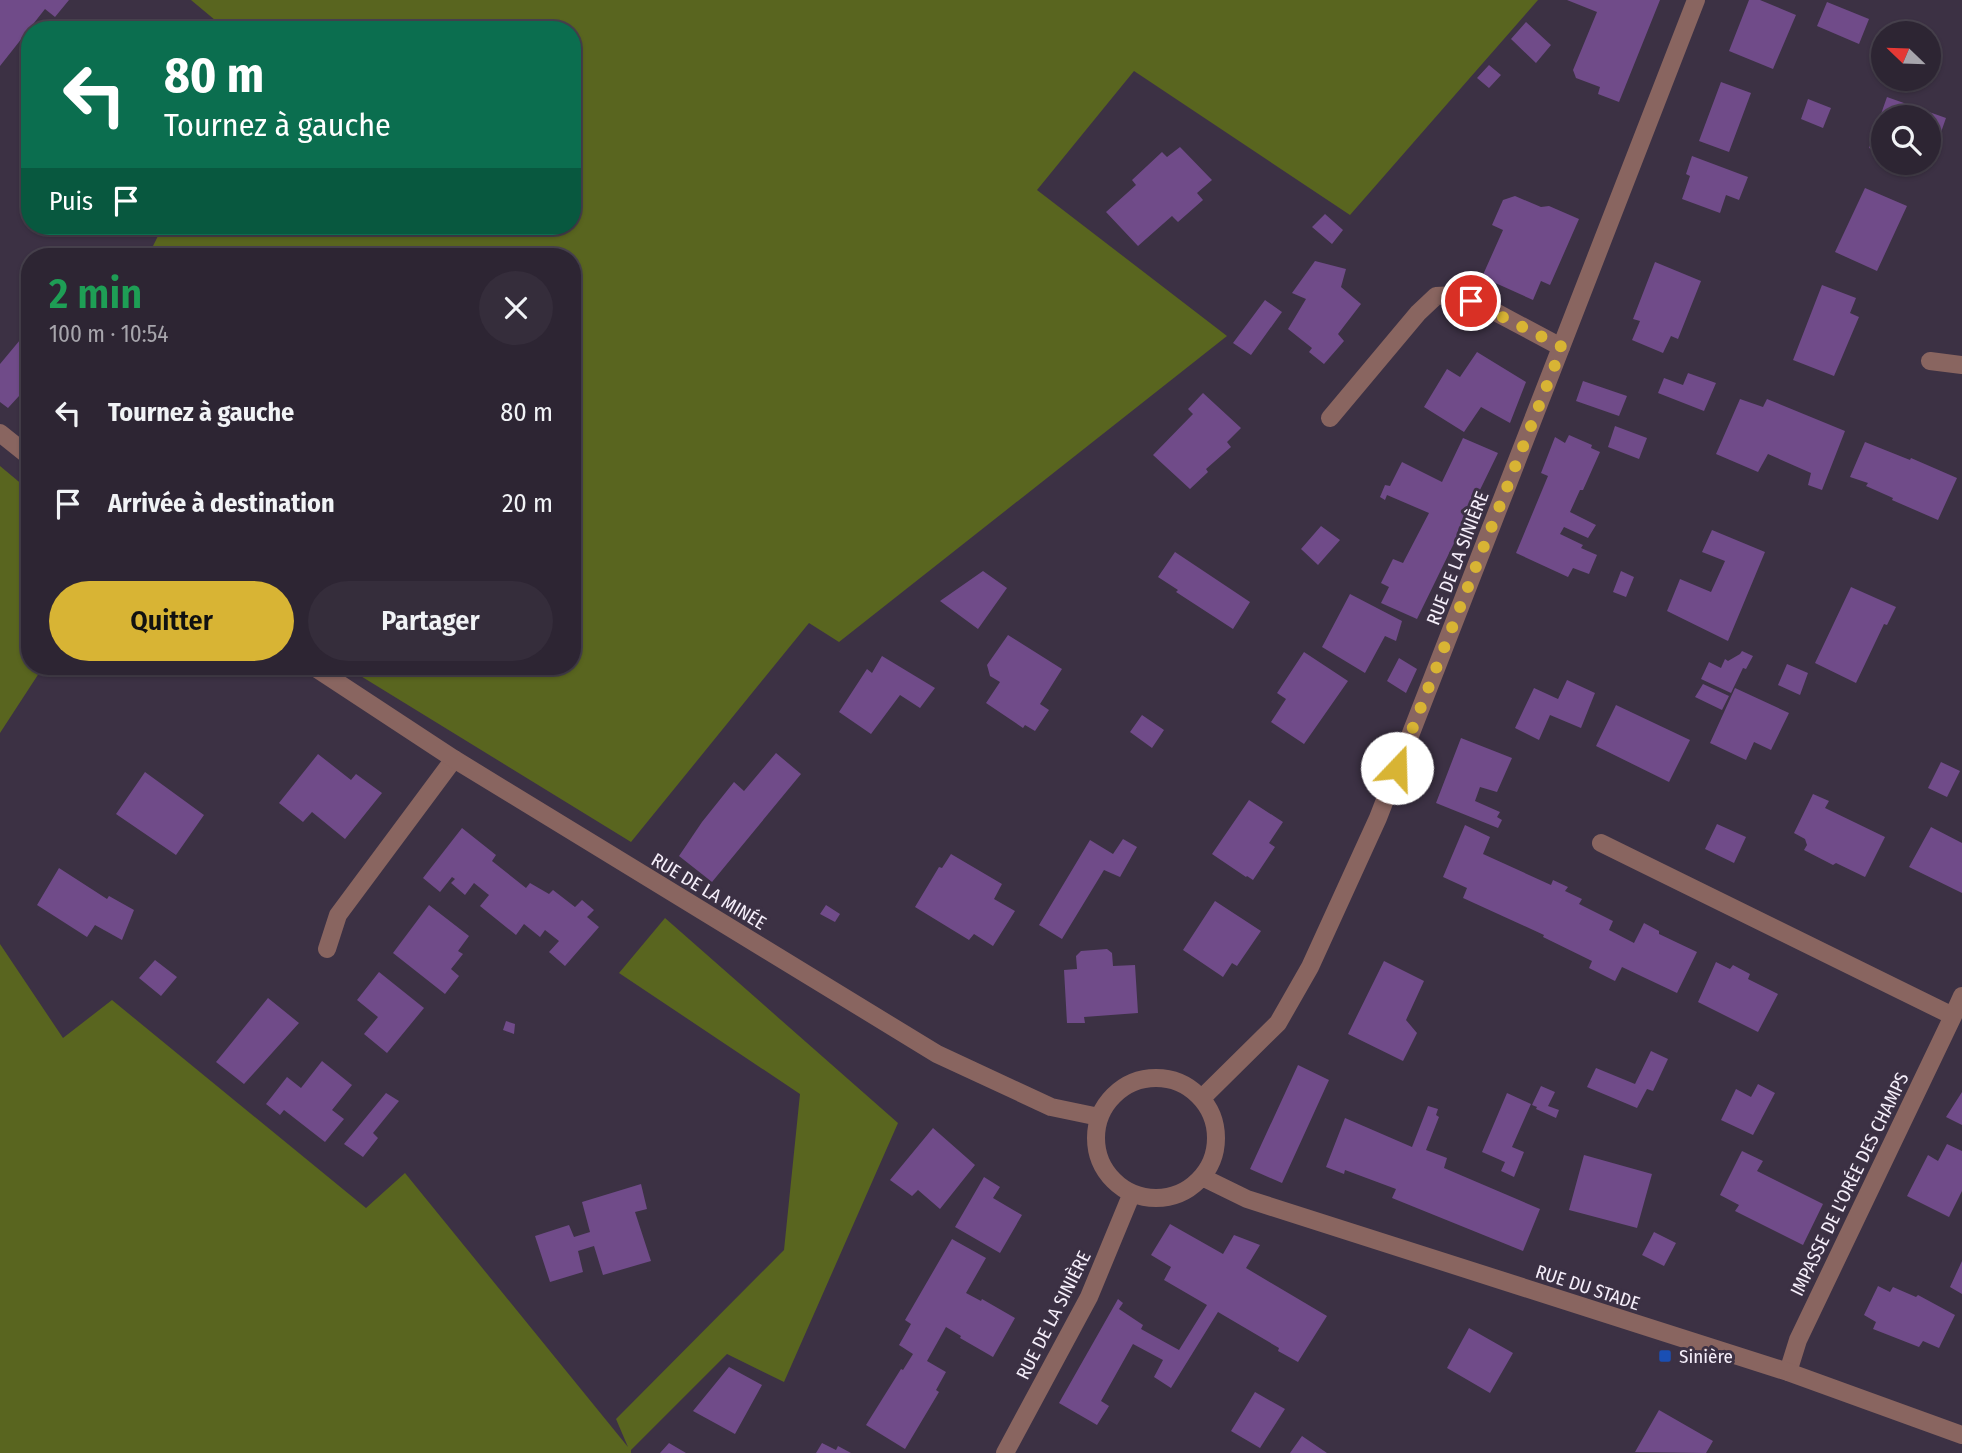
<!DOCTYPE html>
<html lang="fr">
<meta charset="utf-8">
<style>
:root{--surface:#2d2533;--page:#352d3b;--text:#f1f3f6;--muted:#a7a5ac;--line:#48424e;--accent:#d8b434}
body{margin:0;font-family:"Fira Sans Condensed",sans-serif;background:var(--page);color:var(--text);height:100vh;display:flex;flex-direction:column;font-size:26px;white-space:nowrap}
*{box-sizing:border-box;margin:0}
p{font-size:23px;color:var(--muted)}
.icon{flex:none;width:38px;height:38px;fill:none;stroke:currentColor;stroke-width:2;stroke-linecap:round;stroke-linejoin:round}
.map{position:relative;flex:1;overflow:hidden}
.panel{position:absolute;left:21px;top:248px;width:560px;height:427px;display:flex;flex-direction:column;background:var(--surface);border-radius:28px;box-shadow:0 2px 5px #0004,0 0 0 2px var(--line)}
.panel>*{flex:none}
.guide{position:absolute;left:21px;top:21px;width:560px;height:214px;border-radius:28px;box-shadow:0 2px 5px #0004,0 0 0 2px var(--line);background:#0b6e4f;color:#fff;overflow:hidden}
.needle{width:46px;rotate:293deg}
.fabs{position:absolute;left:1871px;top:21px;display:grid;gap:14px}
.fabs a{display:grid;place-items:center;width:70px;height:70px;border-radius:50%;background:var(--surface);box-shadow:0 2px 5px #0004,0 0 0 2px var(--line);font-size:35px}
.pin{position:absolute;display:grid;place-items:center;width:60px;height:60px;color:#fff;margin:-30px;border:4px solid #fff;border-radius:50%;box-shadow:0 2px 7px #0007}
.me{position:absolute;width:77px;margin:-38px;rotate:21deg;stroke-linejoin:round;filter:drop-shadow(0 0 5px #0008)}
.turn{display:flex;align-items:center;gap:24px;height:147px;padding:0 28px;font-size:32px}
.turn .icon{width:91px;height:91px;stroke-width:2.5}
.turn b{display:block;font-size:49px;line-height:60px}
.then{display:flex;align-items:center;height:66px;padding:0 28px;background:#0003;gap:14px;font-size:26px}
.round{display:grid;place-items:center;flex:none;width:74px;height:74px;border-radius:37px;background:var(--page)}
.overview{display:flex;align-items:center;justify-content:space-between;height:119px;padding:0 28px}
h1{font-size:42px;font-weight:600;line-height:52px;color:#1e9e55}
.action{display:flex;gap:14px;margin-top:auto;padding:14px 28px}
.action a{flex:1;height:80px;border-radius:42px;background:var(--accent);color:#111;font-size:28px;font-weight:600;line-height:80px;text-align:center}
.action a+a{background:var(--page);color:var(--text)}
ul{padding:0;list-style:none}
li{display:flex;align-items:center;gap:21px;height:91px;padding:0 28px}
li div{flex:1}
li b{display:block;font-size:26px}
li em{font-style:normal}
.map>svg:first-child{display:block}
.green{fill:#59651f}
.building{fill:#704b89}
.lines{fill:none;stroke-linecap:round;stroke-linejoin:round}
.service{stroke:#896560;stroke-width:18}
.minor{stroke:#896560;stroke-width:18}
.tertiary{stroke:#896560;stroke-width:18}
.route{stroke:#d8b434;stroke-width:12;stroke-dasharray:0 21.6}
.transit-dot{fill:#1a4fb4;stroke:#3c3144;stroke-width:2.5}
.labels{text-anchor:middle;stroke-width:6;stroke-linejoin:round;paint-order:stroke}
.street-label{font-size:19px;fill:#f5eefa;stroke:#3c3144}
.poi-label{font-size:19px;fill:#f5eefa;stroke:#3c3144;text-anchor:start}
</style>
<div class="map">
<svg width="1962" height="1453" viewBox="0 0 1962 1453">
<rect width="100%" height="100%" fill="#3c3144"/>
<!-- green -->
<path class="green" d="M191,0H1538L1350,215L1134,71L1037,190L1227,336L839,642L809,623L631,842L346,667H572V257H160L151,250L163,226H572V30H227Z
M0,466L30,491V667H43L0,733Z
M665,918L898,1123L784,1382L727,1354L631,1450V1453H0V944L63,1038L112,1000L366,1208L405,1173L628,1447L616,1419L784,1250L800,1094L619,973Z"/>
<!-- building -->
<path class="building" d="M0,0H69L55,17L45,9L0,66Z
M1567,0H1660L1619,102L1598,94L1600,87L1576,78L1573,70L1597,12Z
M1749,0H1760L1796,15L1773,69L1729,51Z
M1827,2L1869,19L1859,44L1817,26Z
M1526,22L1551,45L1536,63L1511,39Z
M1489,65L1501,75L1489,88L1477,78Z
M1721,82L1751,93L1729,152L1699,141Z
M1887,97L1946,118L1928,169L1911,163H1928V117H1883V153L1869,148Z
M1808,99L1831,108L1823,128L1801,119Z
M1180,147L1212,180L1197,193L1203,200L1178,222L1172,216L1138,246L1106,212L1136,185L1132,180L1162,152L1167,157Z
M1692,156L1748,177L1739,200L1726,195L1720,213L1682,199L1690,176L1686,174Z
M1865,188L1907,206L1877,271L1835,252Z
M1515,196L1541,207L1549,206L1579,219L1550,285L1541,281L1533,300L1482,277L1503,230L1492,225L1503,200Z
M1325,214L1343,230L1332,244L1312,227Z
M1315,261L1346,269L1341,287L1361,304L1338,334L1344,341L1324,364L1309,352L1312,348L1288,329L1306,299L1292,293Z
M1655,262L1701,281L1678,339L1671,336L1663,353L1632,340L1640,321L1633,319Z
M1822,285L1856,298L1850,313L1859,317L1834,376L1793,360Z
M1265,300L1282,312L1251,355L1233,343Z
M30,328V384L8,408L0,402V364Z
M1477,352L1526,382L1510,423L1481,407L1464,432L1424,407L1447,369L1460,377Z
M1688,373L1716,383L1704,411L1658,393L1664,378L1683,385Z
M1583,381L1627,396L1619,416L1576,401Z
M1203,393L1241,428L1227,442L1231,447L1206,469L1208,472L1190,489L1153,455L1193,414L1188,409Z
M1740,399L1763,407L1767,399L1845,431L1822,490L1808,485L1811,473L1768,454L1758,472L1716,454Z
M1615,426L1647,438L1639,459L1608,447Z
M1569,435L1592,445L1591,448L1600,452L1583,490H1580L1570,512L1596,525L1588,538L1564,527L1560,534L1583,545L1581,548L1597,555L1589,574L1573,568L1568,577L1516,553L1548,476L1541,473L1555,437L1565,443Z
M1463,438L1498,453L1417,619L1381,603L1389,587L1381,583L1393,559L1403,563L1429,513L1387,495L1385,500L1380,497L1385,485L1390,486L1402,462L1442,482Z
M1865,442L1910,460L1911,458L1957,478L1938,520L1892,500L1893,498L1866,486L1868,483L1850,477Z
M1321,526L1340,540L1318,565L1301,549Z
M1712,530L1765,552L1728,641L1667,611L1680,579L1711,592L1725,561L1702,552Z
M1175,552L1250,602L1233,629L1176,592L1178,590L1158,577Z
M983,571L1007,588L978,629L940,601Z
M1621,571L1634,577L1626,597L1613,592Z
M1851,587L1896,607L1887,625L1884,624L1856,683L1815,663Z
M1350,594L1402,621L1396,641L1385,636L1365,673L1322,647Z
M1008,635L1062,669L1040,704L1049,710L1035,731L1025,725L1023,728L986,703L1000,682L990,676L987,665Z
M1742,651L1753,656L1746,669L1743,668L1731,693L1701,679L1709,662L1721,668L1725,659L1728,661L1740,654Z
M1304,652L1348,681L1304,744L1271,722L1286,699L1277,693Z
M882,656L935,688L920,708L900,695L871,734L839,712L867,669L872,673Z
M1399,658L1417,669L1406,693L1387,681Z
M1787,664L1808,673L1800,695L1778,685Z
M1567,680L1595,693L1581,728L1550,715L1539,740L1515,728L1534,688L1558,699Z
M1703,684L1729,696L1722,710L1695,697Z
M1735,688L1789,713L1771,750L1754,742L1746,760L1710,743Z
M1616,705L1690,740L1669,782L1596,746Z
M1142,715L1164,730L1152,748L1130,732Z
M1461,738L1512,758L1497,792L1480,787L1475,801L1500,812L1497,817L1502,820L1498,828L1436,803Z
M776,753L801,774L712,882L679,856L702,822L734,782L744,791Z
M318,754L351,780L356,774L382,793L345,839L312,812L303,822L279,803Z
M1941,762L1960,771L1947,797L1928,788Z
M145,772L204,815L176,855L116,814Z
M1813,794L1829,801L1825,808L1885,837L1865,877L1836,863L1833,865L1804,850L1807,845L1805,839L1794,833Z
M1249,800L1283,822L1269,843L1275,847L1253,880L1247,876L1246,877L1212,854Z
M1717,824L1746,837L1734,863L1705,849Z
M1465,825L1490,837L1483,854L1551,885L1553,880L1568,887L1565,891L1582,899L1579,904L1613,921L1609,930L1634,943L1644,923L1659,931V934L1697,952L1677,993L1622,967L1615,981L1589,968L1592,961L1543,937L1544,935L1463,898L1467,888L1443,877Z
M1931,827L1962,843V893L1909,867Z
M462,828L496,855L492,861L526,888L530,883L549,894L553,890L575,907L582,900L594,910L587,917L599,927L565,966L549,952L559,941L545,930L540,937L524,924L516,935L480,906L489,895L474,883L465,895L451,883L455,879L452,877L440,892L423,878Z
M1123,839L1137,847L1120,877L1104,870L1062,939L1039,925L1090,840L1113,854Z
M951,854L1002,884L994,899L1015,911L993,946L974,934L969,940L915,907L939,867L942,868Z
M59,868L107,899L109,896L134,910L122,940L95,925L87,937L37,905Z
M1215,901L1261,931L1237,966L1232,963L1223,977L1183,950Z
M429,905L469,936L458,951L463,954L451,969L459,976L445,994L393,953Z
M826,905L840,914L835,922L820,914Z
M1107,949L1112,953L1113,966L1135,965L1138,1013L1084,1017L1085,1023H1067L1064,970L1077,969L1076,956L1081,951Z
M155,960L177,977L161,996L139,978Z
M1384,961L1424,981L1406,1020L1417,1033L1403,1061L1348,1034Z
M1716,962L1730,969L1733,965L1750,974L1748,979L1778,994L1758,1032L1698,1002Z
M379,972L424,1008L387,1053L364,1034L378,1017L357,1000Z
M268,998L299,1023L244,1084L216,1062Z
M506,1021L515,1024L514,1034L503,1030Z
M1651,1051L1668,1059L1653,1091L1647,1089L1637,1108L1587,1087L1596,1068L1635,1084Z
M322,1061L352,1085L332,1110L344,1119L325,1142L284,1110L280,1115L266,1104L287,1077L301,1088Z
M1298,1065L1329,1080L1282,1183L1250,1169Z
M1758,1084L1775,1093L1753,1135L1721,1120L1736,1089L1751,1097Z
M1541,1086L1555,1092L1548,1106L1559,1110L1556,1118L1536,1109L1537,1107L1532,1105Z
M1962,1092V1125L1946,1117Z
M386,1093L399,1101L373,1133L378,1138L363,1157L344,1144Z
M1507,1093L1531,1104L1512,1147L1524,1152L1514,1177L1501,1171L1505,1162L1482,1152Z
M1428,1106L1438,1109L1436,1115L1439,1117L1426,1150L1447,1158L1444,1168L1540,1209L1523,1251L1392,1198L1396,1189L1345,1170L1344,1174L1326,1167L1345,1118L1412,1147Z
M933,1128L975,1165L940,1209L918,1190L912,1196L890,1180Z
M1947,1144L1962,1151V1191L1949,1217L1907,1196L1928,1155L1938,1161Z
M1742,1151L1763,1161L1757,1171L1823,1204L1803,1245L1735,1211L1739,1205L1720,1195Z
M1584,1155L1652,1174L1637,1228L1569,1210Z
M984,1177L1000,1187L993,1198L1022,1215L1000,1253L955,1227Z
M641,1184L647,1209L635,1212L651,1261L603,1275L594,1246L578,1251L583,1272L550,1282L535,1236L569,1225L574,1237L590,1232L582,1202Z
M1170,1224L1223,1254L1234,1235L1260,1245L1246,1268L1327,1316L1298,1362L1278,1351L1279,1348L1218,1312L1171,1388L1154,1377L1163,1360L1133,1344L1101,1401L1109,1406L1097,1425L1059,1403L1118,1299L1123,1303L1119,1309L1143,1325L1141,1329L1179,1350L1207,1305L1164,1280L1171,1267L1151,1255Z
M1654,1232L1676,1243L1664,1266L1642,1255Z
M952,1239L986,1258L966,1293L981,1301L982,1299L1015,1318L993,1357L960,1338L961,1336L946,1327L927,1361L946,1372L936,1390L939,1392L905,1449L866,1425L901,1369L903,1370L913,1354L899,1345L911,1324L905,1320Z
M1962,1261V1294L1950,1287Z
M1878,1286L1890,1292L1893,1287L1916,1297L1918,1295L1955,1315L1939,1348L1923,1341L1919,1347L1873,1329L1876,1322L1864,1315Z
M1469,1328L1513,1353L1490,1393L1447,1368Z
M729,1367L762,1385L735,1434L693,1411Z
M1255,1392L1285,1409L1260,1448L1231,1431Z
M1659,1410L1713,1441L1706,1453L1635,1452Z
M1302,1436L1327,1453H1290Z
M669,1443L686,1453H660Z
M822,1443L836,1450L838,1446L851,1453H816Z"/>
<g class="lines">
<!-- service -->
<path class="service" d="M1330,418L1418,313L1436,296L1456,295L1486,307L1561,347"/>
<!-- minor -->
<path class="minor" d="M1930,361L1962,365
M1601,843L1953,1016L1798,1340L1788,1372
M327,949L338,915L454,759
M1953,1016L1962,996"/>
<!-- tertiary -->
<path class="tertiary" d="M0,433L30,457
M314,667L454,759L937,1054L1051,1107L1099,1117
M1096 1138a60 60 0 1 1 120 0a60 60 0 1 1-120 0Z
M1202,1098L1278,1023L1310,967L1378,818L1696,0
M1202,1177L1247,1199L1788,1372L1962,1435
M1005,1453L1089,1297L1132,1193"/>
</g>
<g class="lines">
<!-- route -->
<path class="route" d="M1397,768L1562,347L1471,301"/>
</g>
<!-- markers -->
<rect class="transit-dot" x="1658" y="1349" width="14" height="14" rx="3.5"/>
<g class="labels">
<!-- street labels -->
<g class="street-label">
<text transform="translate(1457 558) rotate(-69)" y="7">RUE DE LA SINIÈRE</text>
<text transform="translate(709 891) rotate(31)" y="7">RUE DE LA MINÉE</text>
<text transform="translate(1849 1184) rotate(-64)" y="7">IMPASSE DE L'ORÉE DES CHAMPS</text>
<text transform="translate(1588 1287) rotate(18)" y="7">RUE DU STADE</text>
<text transform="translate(1053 1315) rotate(-63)" y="7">RUE DE LA SINIÈRE</text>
</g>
<!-- poi labels -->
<g class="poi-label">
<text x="1679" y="1363">Sinière</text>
</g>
</g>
</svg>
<div class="fabs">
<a><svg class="needle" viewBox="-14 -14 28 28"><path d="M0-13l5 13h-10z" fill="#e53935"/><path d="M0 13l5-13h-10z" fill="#a7a5ac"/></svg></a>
<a><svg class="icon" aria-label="search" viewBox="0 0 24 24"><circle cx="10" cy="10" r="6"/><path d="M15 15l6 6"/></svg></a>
</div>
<div class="pin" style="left:1471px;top:301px;background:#d93025"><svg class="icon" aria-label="arrive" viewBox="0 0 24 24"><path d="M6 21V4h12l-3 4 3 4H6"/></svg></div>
<svg class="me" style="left:1397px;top:768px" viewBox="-20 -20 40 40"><circle r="19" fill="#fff"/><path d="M0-13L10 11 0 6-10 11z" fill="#d8b434"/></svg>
<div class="guide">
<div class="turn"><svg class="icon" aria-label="left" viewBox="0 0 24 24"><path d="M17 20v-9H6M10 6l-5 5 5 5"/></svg><div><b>80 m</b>Tournez à gauche</div></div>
<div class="then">Puis<svg class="icon" aria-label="arrive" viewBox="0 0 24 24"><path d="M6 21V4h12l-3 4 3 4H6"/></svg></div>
</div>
<section class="panel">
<div class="overview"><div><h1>2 min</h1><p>100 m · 10:54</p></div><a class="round"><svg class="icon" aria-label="close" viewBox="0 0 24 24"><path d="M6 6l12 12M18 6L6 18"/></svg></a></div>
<ul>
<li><svg class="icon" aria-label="left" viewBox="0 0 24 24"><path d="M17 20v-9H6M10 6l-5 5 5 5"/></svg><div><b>Tournez à gauche</b></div><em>80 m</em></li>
<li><svg class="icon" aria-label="arrive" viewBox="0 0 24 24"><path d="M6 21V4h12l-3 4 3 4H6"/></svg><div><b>Arrivée à destination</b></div><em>20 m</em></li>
</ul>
<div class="action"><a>Quitter</a><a>Partager</a></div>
</section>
</div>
